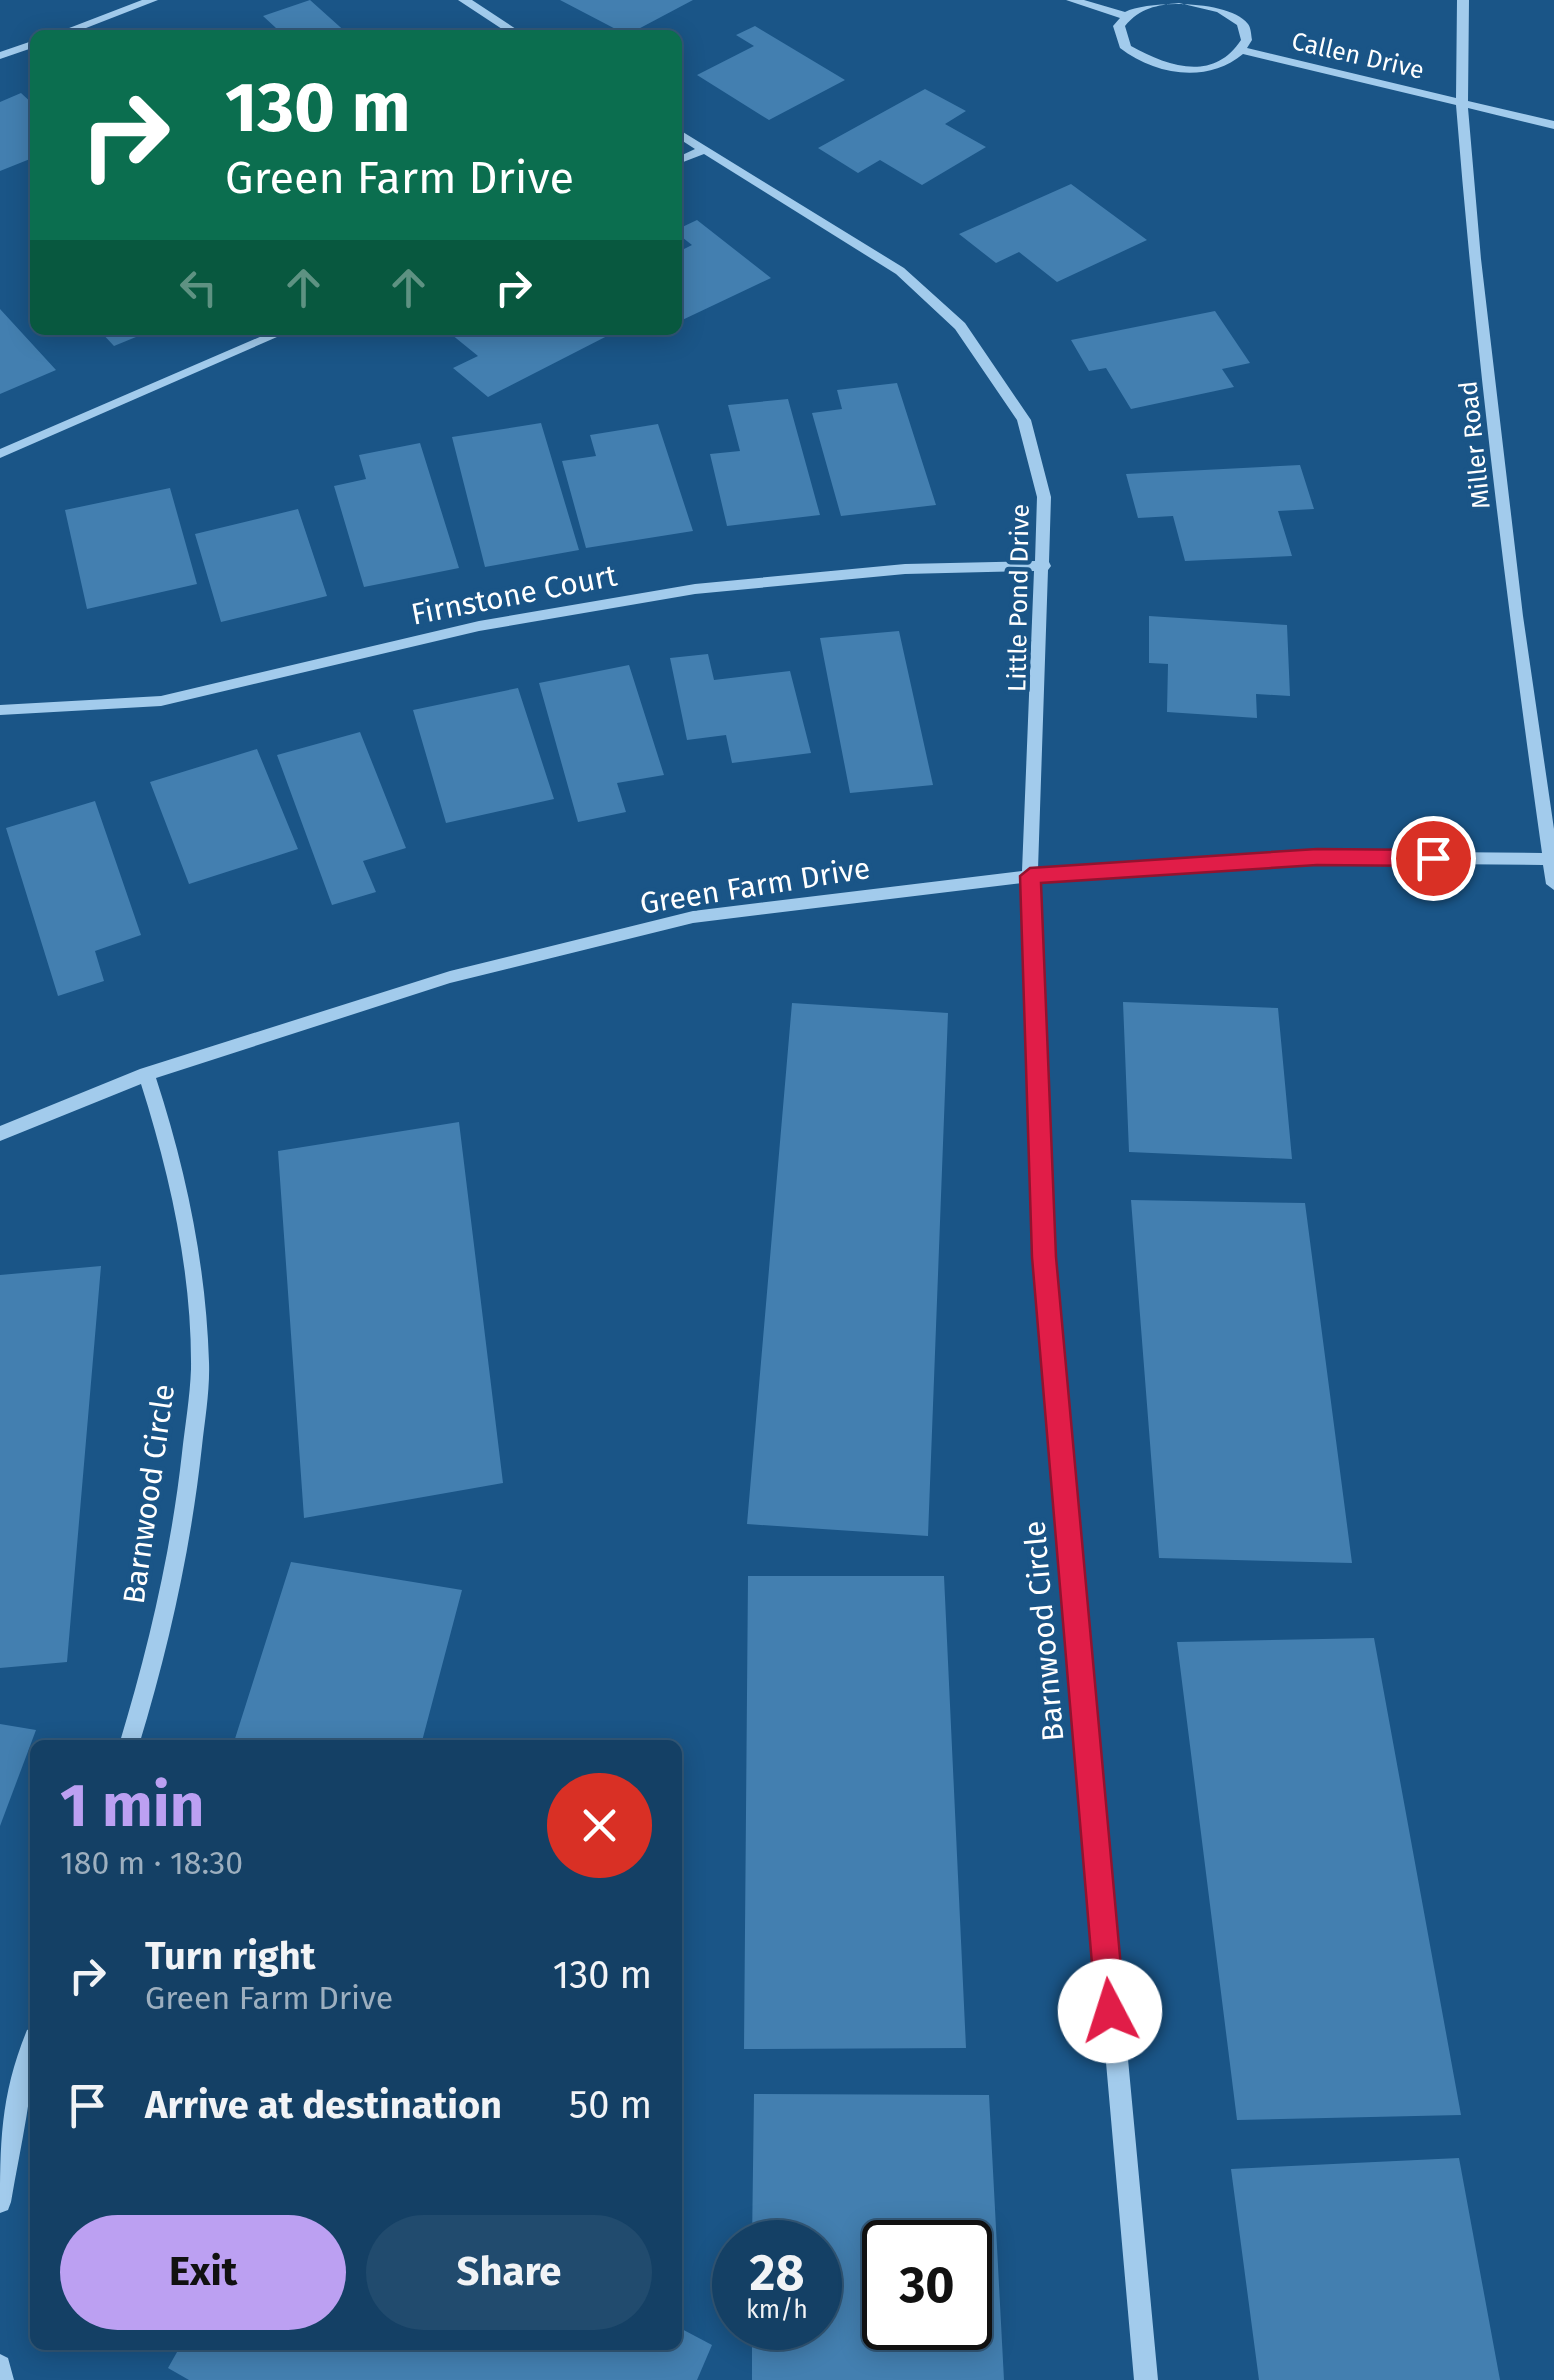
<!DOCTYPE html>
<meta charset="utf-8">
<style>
:root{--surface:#144065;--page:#214b6e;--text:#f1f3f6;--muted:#9dafbf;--line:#335979;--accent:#bca0f2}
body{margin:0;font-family:"Fira Sans",sans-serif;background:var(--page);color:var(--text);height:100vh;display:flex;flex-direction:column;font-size:38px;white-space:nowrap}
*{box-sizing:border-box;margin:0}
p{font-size:32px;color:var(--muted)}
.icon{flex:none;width:55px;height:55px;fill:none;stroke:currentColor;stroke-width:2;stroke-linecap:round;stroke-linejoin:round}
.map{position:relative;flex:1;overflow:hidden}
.sheet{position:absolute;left:30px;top:1740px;width:652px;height:610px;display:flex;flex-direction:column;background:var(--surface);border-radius:15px;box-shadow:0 5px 25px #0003,0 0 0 2px var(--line)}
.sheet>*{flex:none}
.hud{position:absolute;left:30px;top:30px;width:652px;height:305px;border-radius:15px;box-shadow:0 5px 25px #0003,0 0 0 2px var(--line);background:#0b6e4f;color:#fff;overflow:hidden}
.speed{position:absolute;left:712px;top:2220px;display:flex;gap:20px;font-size:50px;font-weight:700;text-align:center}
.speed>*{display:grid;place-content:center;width:130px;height:130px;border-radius:50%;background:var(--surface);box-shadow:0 5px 25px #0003,0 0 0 2px var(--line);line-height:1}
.speed small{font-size:25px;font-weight:400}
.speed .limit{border:5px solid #111;border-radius:15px;background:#fff;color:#111}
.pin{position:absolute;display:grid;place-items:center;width:85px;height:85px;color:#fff;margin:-42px;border:5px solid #fff;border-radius:50%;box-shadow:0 2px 10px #0007}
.me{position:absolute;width:110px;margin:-55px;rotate:355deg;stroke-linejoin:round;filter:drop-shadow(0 0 8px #0008)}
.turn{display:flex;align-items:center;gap:35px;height:210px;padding:0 30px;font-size:45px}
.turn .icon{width:130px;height:130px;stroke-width:2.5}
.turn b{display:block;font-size:70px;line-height:85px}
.lanes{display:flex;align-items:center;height:95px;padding:0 30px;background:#0003;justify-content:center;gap:50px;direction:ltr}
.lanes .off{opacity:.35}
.round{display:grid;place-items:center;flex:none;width:105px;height:105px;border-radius:52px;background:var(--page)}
.head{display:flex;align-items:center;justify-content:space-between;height:170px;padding:0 30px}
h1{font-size:60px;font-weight:700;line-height:75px;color:var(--accent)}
.primary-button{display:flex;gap:20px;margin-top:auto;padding:20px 30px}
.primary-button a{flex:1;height:115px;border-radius:60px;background:var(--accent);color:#111;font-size:40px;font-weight:700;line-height:115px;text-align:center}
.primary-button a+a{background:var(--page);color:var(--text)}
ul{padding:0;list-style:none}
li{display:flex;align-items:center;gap:30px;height:130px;padding:0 30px}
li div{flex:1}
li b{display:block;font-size:38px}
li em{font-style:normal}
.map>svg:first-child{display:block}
.building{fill:#437fb0;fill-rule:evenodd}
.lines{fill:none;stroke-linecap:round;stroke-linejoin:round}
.minor{fill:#a2cbec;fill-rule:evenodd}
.route{fill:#e11d48;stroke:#92132f;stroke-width:2.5}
.labels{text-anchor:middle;stroke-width:9;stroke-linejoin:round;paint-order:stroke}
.far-street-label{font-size:25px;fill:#fff;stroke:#1a5587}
.street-label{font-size:30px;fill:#fff;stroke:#1a5587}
</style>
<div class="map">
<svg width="1554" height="2380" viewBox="0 0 1554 2380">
<rect width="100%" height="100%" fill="#1a5587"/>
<!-- building -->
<path class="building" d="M310,0L349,35H259L276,28L263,16Z
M560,0H693L627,35Z
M755,26L845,80L769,120L697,75L754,46L736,35Z
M925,89L966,111L945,124L986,147L922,185L880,160L858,173L818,148Z
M21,93L35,106V157L0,171V102Z
M1071,184L1147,240L1057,282L1019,252L996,263L959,234Z
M697,220L771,278L678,322V252L692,245L678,234V229Z
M0,309L56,370L0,394Z
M1215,311L1250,363L1222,369L1234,387L1131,409L1106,368L1089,371L1071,340Z
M99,330H153L114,346Z
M446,330H606L611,334L488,397L453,368L478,356Z
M897,383L936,505L841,516L812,413L842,409L837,390Z
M788,399L820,515L727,526L710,454L740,451L728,405Z
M541,423L579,550L485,567L452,437Z
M658,424L693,531L586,548L562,461L596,456L590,435Z
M420,443L459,568L364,587L334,486L366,479L359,455Z
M1300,465L1314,509L1278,511L1292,556L1185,561L1173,516L1138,518L1126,474Z
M170,488L197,584L87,609L65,510Z
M298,509L327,596L221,622L195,534Z
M1149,616L1287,625L1290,696L1256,694L1257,718L1167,712L1168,664L1149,663Z
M899,631L933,785L850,793L820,638Z
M708,654L714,680L790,671L811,753L732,763L726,735L687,740L670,658Z
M629,665L664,775L617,783L626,812L578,822L539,683Z
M518,688L554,799L446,823L413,710Z
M360,732L406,848L363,861L376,892L332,905L277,755Z
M257,749L298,849L189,884L150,782Z
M95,801L141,935L95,951L104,981L58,996L6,828Z
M1123,1002L1278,1008L1292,1159L1129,1152Z
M792,1003L948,1013L928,1536L747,1524Z
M459,1122L503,1483L304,1518L278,1151Z
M1131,1200L1305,1203L1352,1563L1159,1558Z
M101,1266L67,1662L0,1668V1275Z
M291,1562L462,1590L421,1745H233Z
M748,1576H944L966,2048L744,2049Z
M1374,1638L1461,2115L1237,2120L1177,1642Z
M0,1724L36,1730L0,1826Z
M754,2094L989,2095L1004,2380H752V2328H820V2242H752ZM885,2242H970V2328H885Z
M1459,2158L1500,2380H1259L1231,2169Z
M678,2327L712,2345L697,2380H189L168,2368L181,2345H678Z"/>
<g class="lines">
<!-- minor -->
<path class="minor" d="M142,0H158L68,35H51Z
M458,0H472L525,35H511Z
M1066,0H1084L1125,12C1151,0 1229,0 1248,24C1251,28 1251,34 1252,40L1247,48L1456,98L1457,0H1469L1468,101L1554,121V129L1468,108L1481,259L1523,616L1554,829V890L1546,884L1543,865L1317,863L1038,882L1053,1257L1158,2380H1134L1035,1257L1022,883L693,923L450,983L156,1078C186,1170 206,1265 209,1362C210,1390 205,1419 202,1446C191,1548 169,1647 139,1745H119C148,1649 171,1553 182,1453C185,1426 190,1397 191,1369C192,1273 170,1175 141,1084L0,1141V1126L140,1069L450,971L693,911L1022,871L1034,571L905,574L695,594L479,631L161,706L0,715V705L161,696L479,621L695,584L905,564L1035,561L1037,497L1017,420L955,329L896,274L704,154L678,164V157L695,149L678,138V129L904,268L965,323L1031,420L1051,497L1049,562L1051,566L1048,570L1038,869L1317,851L1542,853C1507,604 1476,356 1456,105L1243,54C1207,84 1155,75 1120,48L1113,26L1120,18ZM1179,3L1217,12L1237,25L1241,40C1213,83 1167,66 1131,46L1125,26C1140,8 1157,5 1179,3Z
M35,40V47L0,59V52Z
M276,330H293L0,458V449Z
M35,2027C35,2086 21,2144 11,2202L8,2210L0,2213C0,2144 0,2096 27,2030Z
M0,2354L8,2358L14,2380H0Z"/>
</g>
<!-- route -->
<path class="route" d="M1317,849L1433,850L1443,858L1433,866L1317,865L1041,883L1056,1257L1125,2011L1121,2021L1110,2025L1100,2021L1096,2011L1032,1257L1020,876L1030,868Z"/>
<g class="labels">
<!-- far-street labels -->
<g class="far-street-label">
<text transform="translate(1358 55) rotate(13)" y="9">Callen Drive</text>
<text transform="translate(1474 445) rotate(-96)" y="9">Miller Road</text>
<text transform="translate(1018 598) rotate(-89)" y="9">Little Pond Drive</text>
</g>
<!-- street labels -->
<g class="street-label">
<text transform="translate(514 595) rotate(-11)" y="10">Firnstone Court</text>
<text transform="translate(755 886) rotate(-9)" y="10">Green Farm Drive</text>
<text transform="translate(149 1494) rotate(-82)" y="10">Barnwood Circle</text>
<text transform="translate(1044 1631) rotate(-95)" y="10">Barnwood Circle</text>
</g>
</g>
</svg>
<div class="speed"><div>28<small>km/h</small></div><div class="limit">30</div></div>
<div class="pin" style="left:1433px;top:858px;background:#d93025"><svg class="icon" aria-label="arrive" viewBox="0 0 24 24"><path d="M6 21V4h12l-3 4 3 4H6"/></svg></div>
<svg class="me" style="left:1110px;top:2011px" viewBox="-20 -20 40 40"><circle r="19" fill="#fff"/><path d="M0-13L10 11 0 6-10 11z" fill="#e11d48"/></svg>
<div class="hud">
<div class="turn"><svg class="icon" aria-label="right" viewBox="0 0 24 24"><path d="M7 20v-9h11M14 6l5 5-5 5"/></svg><div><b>130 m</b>Green Farm Drive</div></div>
<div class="lanes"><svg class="icon off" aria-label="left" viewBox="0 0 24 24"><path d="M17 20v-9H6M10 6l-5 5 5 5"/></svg><svg class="icon off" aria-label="ahead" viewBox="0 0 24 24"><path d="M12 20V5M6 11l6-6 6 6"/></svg><svg class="icon off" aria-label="ahead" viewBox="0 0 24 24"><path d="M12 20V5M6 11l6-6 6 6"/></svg><svg class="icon" aria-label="right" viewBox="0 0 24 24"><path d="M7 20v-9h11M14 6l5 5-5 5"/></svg></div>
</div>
<section class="sheet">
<div class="head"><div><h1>1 min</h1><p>180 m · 18:30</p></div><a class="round" style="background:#d93025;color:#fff"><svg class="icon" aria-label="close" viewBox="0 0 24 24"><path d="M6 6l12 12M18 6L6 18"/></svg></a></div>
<ul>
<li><svg class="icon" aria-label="right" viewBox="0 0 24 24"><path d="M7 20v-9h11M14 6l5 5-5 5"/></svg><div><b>Turn right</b><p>Green Farm Drive</p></div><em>130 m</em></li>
<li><svg class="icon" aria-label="arrive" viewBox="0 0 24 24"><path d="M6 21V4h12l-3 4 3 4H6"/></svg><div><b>Arrive at destination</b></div><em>50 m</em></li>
</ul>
<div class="primary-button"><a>Exit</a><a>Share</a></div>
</section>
</div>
